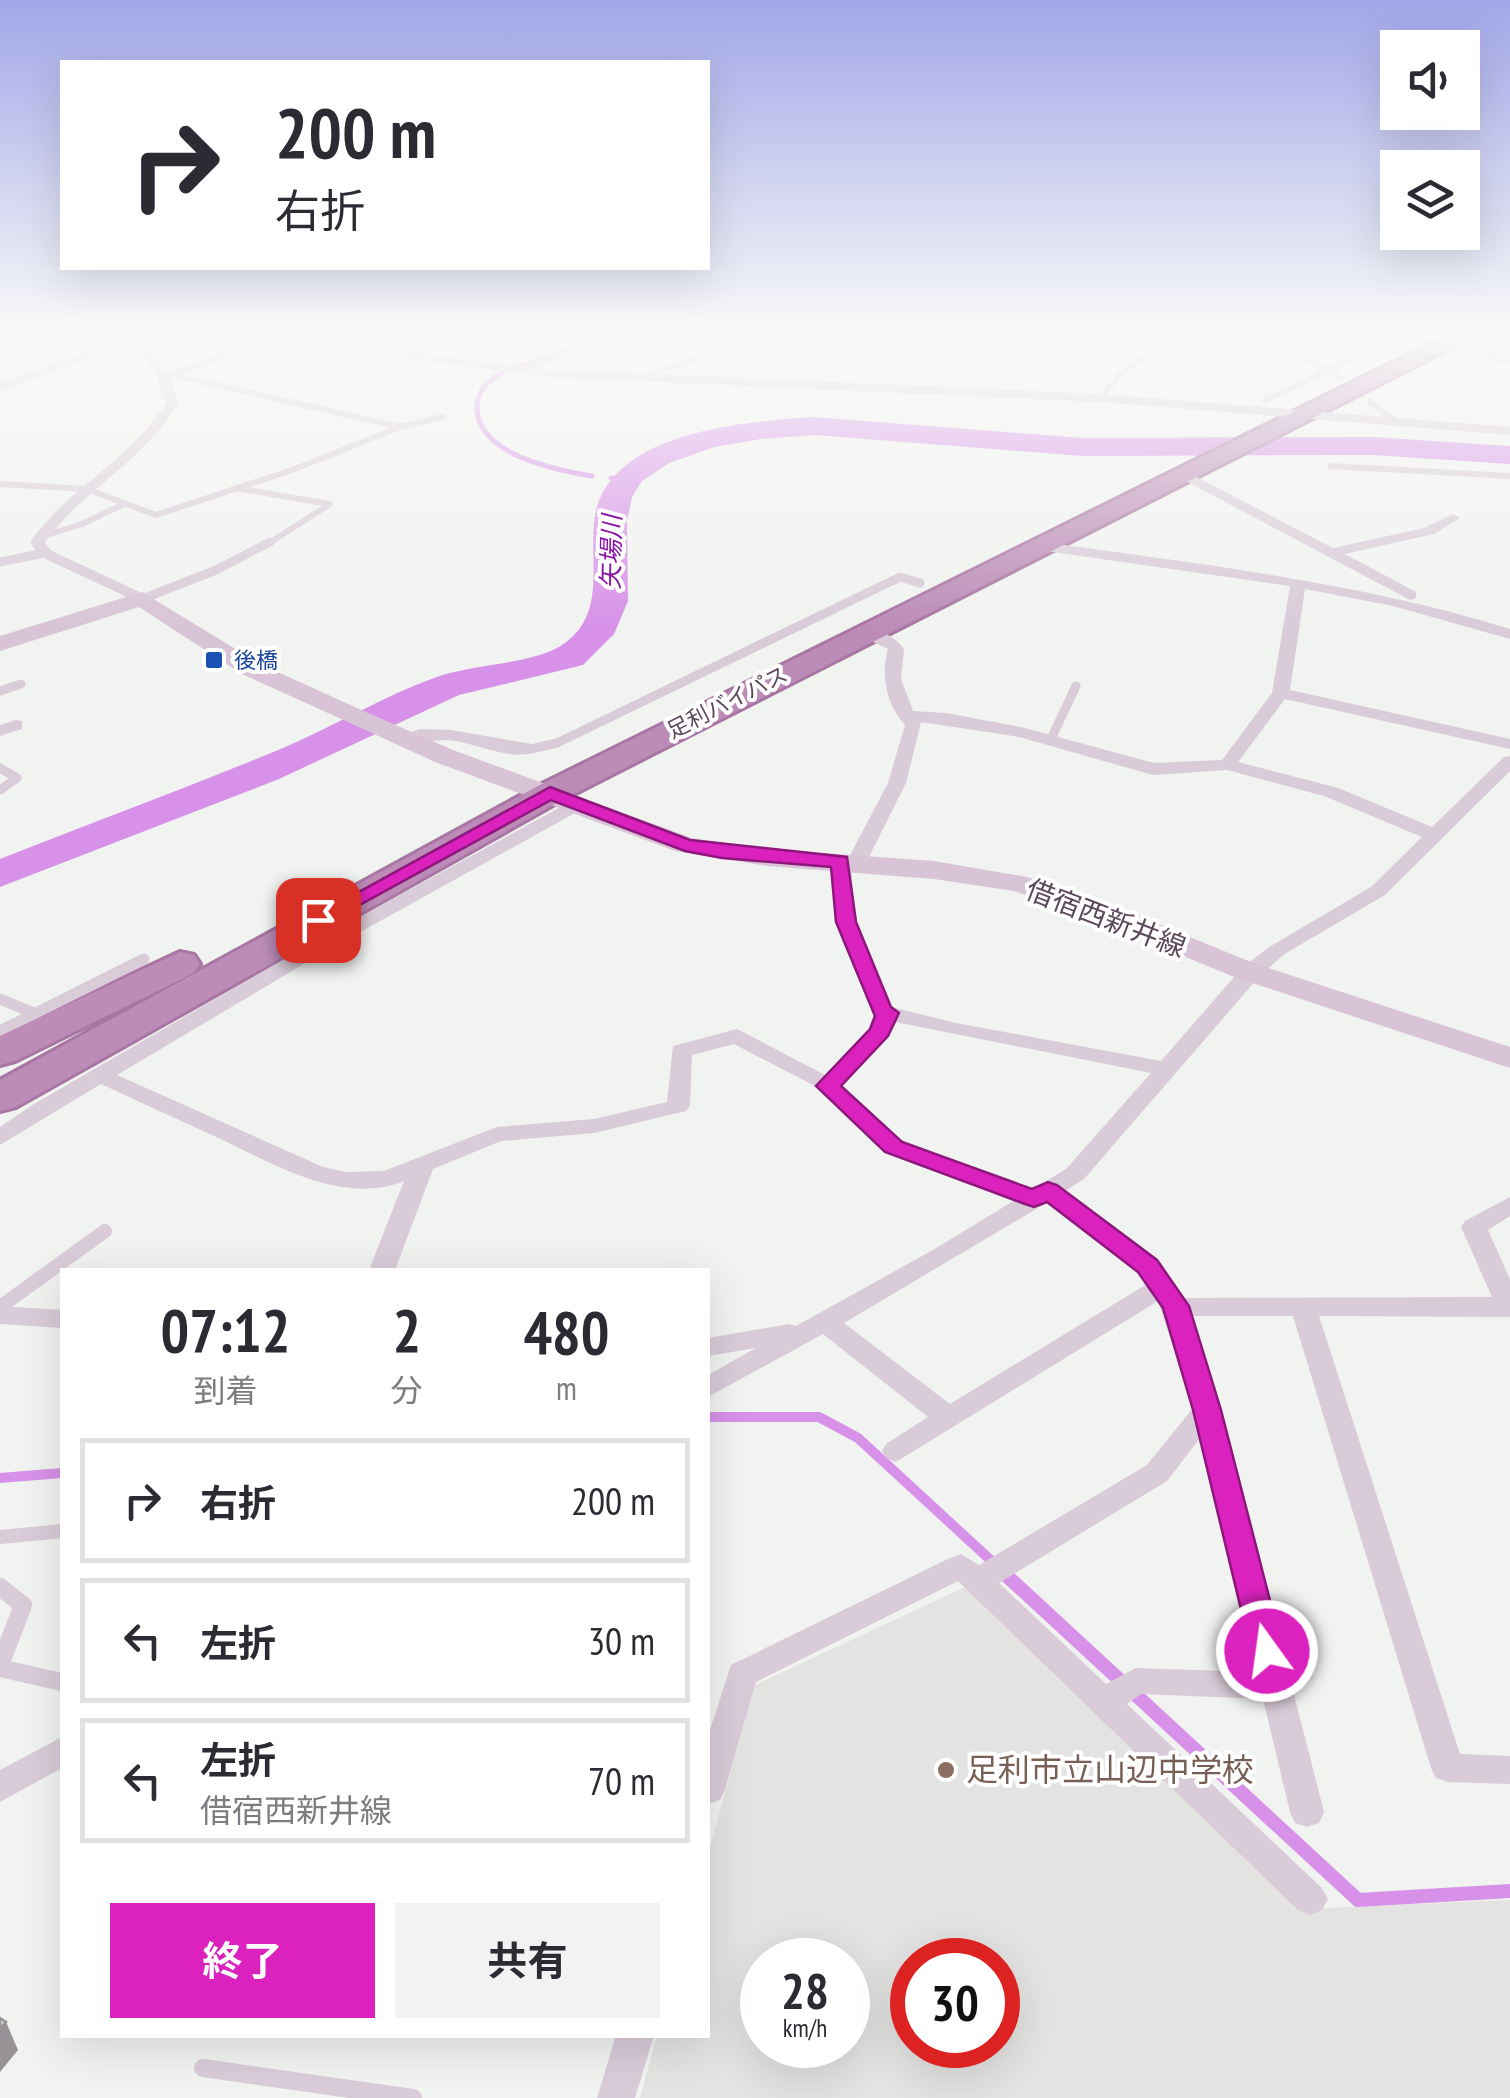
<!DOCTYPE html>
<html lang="ja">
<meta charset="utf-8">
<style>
:root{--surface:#fff;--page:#f2f2f3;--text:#2b2b33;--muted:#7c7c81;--line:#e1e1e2;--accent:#db22be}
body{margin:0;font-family:"PT Sans Narrow","Noto Sans JP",sans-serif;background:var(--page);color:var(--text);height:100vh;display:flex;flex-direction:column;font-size:38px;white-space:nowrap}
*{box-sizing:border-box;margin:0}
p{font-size:32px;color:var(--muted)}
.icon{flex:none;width:55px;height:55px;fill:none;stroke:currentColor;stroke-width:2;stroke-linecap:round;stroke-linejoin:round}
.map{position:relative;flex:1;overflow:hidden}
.panel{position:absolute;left:60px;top:1268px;width:650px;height:770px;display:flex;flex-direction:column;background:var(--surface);border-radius:0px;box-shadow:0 10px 40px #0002}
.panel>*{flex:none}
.guide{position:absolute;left:60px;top:60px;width:650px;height:210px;border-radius:0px;box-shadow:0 10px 40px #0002;background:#fff;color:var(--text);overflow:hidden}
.tools{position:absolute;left:1380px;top:30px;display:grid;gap:20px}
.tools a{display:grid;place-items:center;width:100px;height:100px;border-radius:0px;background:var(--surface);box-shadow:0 10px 40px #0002;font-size:50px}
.speed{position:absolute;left:740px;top:1938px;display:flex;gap:20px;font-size:50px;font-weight:700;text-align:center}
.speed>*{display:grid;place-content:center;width:130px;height:130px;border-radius:50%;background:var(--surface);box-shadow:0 10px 40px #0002;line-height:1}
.speed small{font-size:25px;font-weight:400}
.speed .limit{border:15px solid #d22;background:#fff;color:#111}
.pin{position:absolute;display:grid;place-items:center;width:85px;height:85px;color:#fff;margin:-42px;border-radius:20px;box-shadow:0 5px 15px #0006}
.me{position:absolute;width:110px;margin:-55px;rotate:346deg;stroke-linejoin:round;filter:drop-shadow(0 0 8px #0008)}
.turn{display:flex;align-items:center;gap:35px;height:210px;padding:0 50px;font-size:45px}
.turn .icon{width:130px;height:130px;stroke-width:2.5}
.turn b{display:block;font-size:70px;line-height:85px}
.eta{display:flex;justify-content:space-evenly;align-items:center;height:170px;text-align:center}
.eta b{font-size:60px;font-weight:700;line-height:70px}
.cta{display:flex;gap:20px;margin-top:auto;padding:20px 50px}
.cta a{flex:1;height:115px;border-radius:0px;background:var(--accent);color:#fff;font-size:40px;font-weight:700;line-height:115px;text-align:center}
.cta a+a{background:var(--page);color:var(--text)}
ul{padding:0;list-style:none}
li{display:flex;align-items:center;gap:30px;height:125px;margin:0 20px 15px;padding:0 30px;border:5px solid var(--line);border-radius:0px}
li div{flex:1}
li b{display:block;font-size:38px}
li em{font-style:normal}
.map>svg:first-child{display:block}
.education{fill:#e3e3e1;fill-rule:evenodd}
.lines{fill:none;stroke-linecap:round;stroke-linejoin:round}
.stream-far2{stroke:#d791e8;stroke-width:5}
.stream-far1{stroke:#d791e8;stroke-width:10}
.stream{stroke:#d791e8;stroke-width:14}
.river{fill:#d791e8;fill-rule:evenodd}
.highway-casing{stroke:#a876a2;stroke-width:6}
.lane-far4{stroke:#d9cbd8;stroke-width:6}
.lane-far3{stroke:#d9cbd8;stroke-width:9}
.lane-far2{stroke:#d9cbd8;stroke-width:11}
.lane-far1{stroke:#d9cbd8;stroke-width:14}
.lane{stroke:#d9cbd8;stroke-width:18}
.street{fill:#d9cbd8;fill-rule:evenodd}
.secondary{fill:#d8c4d6;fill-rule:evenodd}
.highway{fill:#bc8bb7;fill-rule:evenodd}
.shaded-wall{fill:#969295}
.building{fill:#d7d0d5;stroke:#969295;stroke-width:2.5}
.route{fill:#db22be;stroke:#8e167c;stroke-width:2.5}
.transit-dot{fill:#1a4fb4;stroke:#fff;stroke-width:4}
.education-dot{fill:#8d6e63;stroke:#fff;stroke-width:4}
.labels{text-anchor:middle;stroke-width:8;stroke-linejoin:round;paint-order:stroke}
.far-transit-label{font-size:22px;fill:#164399;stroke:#fff;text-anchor:start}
.far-street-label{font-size:22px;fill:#5d495c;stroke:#fff}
.far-water-label{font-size:25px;font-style:italic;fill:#8913a6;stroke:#fff}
.street-label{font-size:28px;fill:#5d495c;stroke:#fff}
.near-education-label{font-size:32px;fill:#785e54;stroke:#fff;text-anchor:start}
</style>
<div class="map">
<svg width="1510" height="2098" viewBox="0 0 1510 2098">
<rect width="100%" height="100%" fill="#f1f3f0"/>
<!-- education -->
<path class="education" d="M969,1585L1304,1909L1510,1900V2098H640L657,2035H708V1854L755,1685ZM762,1960H848V2045H762ZM912,1960H998V2045H912Z"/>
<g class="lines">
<!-- stream-far2 -->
<path class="stream-far2" d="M981,334L1014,343L1039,334
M626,342L640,334
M519,366L570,351
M503,372C488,381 477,390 477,408C478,455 556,470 592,476
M611,478L626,480"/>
<!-- stream-far1 -->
<path class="stream-far1" d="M708,1417H819L858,1438L997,1566
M0,1478L62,1473"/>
<!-- stream -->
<path class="stream" d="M994,1564L1358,1900L1510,1891"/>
<!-- river -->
<path class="river" d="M814,417L1082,438L1373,437L1510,446V464L1373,455L1082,456L814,435L761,439L715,447L669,463L642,481L632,497L627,521L628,601L614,634L583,665L459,695L279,779L0,887V859C94,822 189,787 283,748C334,726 382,697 434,678C472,663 536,665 565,643C605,614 590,565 594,523C603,431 743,422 814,417Z"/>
<defs>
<path id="highway" d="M1450,334H1478L562,800L16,1107L0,1111V1080L538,786Z
M180,952L194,955L200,964L194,973L15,1061L0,1065V1036Z"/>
</defs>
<!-- highway casing -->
<use href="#highway" class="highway-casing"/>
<!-- lane-far4 -->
<path class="lane-far4" d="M1279,334L1301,357L1340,378
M1438,349L1510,361
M1488,356L1510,348
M521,371L562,355L611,347
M173,375L400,427L443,417
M1101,398L1120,374L1179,334
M1265,400L1367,352L1380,348L1396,352
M1370,402L1401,425
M1331,466L1510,476
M0,484L86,489L156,515L295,469L400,427
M236,488L330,504L266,545
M40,537L82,524L122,505"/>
<!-- lane-far3 -->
<path class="lane-far3" d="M0,562L44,553
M142,599L216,570L270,542
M0,691L21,684
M1050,741L1076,686
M531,749L557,743L900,577L920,583
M0,768L17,778L0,790"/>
<!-- lane-far2 -->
<path class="lane-far2" d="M0,999L34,1013
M0,1031L144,959
M828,1086L891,1144"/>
<!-- lane-far1 -->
<path class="lane-far1" d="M888,1142L1034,1199
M0,1307L105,1231
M0,1537L62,1531"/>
<!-- lane -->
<path class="lane" d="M0,1587L23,1605L0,1665
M0,1668L62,1682
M203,2068L413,2098"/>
<!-- street -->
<path class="street" d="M104,334C143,332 146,341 166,372L260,339L245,334H275L545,369L644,374L759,334H776L658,374L1101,394L1510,427V435L1101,402L545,377L276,341L170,379L178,403C145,461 83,489 45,542L50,550L148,596L150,599L142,604L39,556L30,542C68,488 131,460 166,403L157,377L137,344L131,343L0,391V383L118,340Z
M624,334H637L615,350H607V344Z
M1183,470L1333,548L1424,528L1453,514L1460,518L1434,534L1345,554L1416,592V598L1410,600L1178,477L1176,474Z
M1037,541C1197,564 1356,581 1510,629V639L1393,606L1305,589L1290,690L1510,739V749L1285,699L1238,762L1338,788L1432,827L1504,757L1510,756V771L1385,895L1283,955L1258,978L1084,1179L1065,1191L1157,1260L1183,1298L1492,1297L1461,1227L1465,1221L1510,1197V1216L1488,1230L1510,1279V1317L1319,1316L1460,1754L1510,1756V1784L1448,1782L1436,1778L1431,1768L1293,1316H1192L1221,1409L1324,1812L1319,1823L1307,1827L1295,1823L1290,1812L1263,1699L1141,1694L1127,1704L1322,1888L1328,1899L1322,1910L1310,1915L1298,1910L958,1581L756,1682L725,1790L720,1800L708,1804V1736L731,1665L950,1558L961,1554L979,1565L1147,1465L1193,1408L1158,1301L896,1462L886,1458L882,1451L886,1444L928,1417L823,1334L708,1397V1375L756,1348L708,1356V1338L789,1324L796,1326L933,1250L1066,1169L1151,1073L895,1022L888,1036L836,1091L828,1093L734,1044L692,1055L690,1106L686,1111L594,1133L501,1141L433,1169L395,1270H369L404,1181C340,1207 269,1161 214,1136C176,1119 138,1101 101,1084L0,1145V1127L34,1104L305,947L577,798L584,800V808L319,955L117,1075L323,1167L347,1172L384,1171L497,1127L594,1119L667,1102L673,1046L737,1029L825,1075L870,1029L875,1017L836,923L830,861L840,855L848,859L888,783L905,725C887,706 880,676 888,649L859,635V629C876,626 895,636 904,649L901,679L913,711L946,713L1021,727L1154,763L1222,760L1272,693L1290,586L1032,549L1029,546ZM921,722L1019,737L1153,775L1227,770L1324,796L1422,837L1371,887L1269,947L1242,968L1161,1061L956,1023L891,1007L856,923L851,868L863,867L866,863L906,783ZM1048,1202L1139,1272L1147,1284L950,1404L844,1323ZM1200,1438L1256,1672L1136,1668L1106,1684L999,1583L1167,1481Z
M16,720L22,721V729L0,736V725Z
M420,729L451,730L531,744L540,749C521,764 479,745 456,741C439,738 405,746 395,738Z
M0,1306L62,1310V1328L0,1324Z
M62,1737V1768L0,1802V1770Z
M616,2035H654L635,2098H597Z"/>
<!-- secondary -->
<path class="secondary" d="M142,592L260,664L368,713L453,750L692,838L767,849L934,861L1027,877L1076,891L1256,964L1510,1047V1068L1234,977L1079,913L1014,891L934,879L767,866L675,851L435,762L350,723L242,674L139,607L0,651V636Z"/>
<!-- highway -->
<use href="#highway" class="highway"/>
</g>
<!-- shaded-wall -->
<path class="shaded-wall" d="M6,2022L18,2050L0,2072V2029Z"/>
<!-- building -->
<path class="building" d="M0,2018L6,2022L0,2029Z"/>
<!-- sky -->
<linearGradient id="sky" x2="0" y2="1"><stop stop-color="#a1a6e8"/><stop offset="0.53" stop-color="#f9faf8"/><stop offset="1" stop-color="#f9faf8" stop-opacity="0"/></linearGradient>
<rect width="1510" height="627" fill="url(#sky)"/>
<!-- route -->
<path class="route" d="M550,787L690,840L847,857L856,922L891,1007L899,1013L888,1036L841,1086L902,1142L1032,1189L1048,1182L1057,1185L1157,1260L1189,1306L1221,1410L1283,1651L1278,1660L1267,1664L1256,1660L1251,1651L1193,1410L1163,1308L1138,1272L1047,1202L1034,1207L1025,1204L885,1152L816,1086L870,1029L875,1016L836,922L831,867L722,858L685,851L551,800L325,924H311L308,920Z"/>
<!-- markers -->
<rect class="transit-dot" x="204" y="650" width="20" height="20" rx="5"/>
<circle class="education-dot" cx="946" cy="1770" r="10"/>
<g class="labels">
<!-- far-transit labels -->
<g class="far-transit-label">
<text x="234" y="668">後橋</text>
</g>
<!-- far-street labels -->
<g class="far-street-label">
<text transform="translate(727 702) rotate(-27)" y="8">足利バイパス</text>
</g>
<!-- far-water labels -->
<g class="far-water-label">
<text transform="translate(611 552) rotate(-89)" y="9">矢場川</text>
</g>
<!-- street labels -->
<g class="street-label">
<text transform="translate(1106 918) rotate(21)" y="10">借宿西新井線</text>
</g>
<!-- near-education labels -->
<g class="near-education-label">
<text x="966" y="1781">足利市立山辺中学校</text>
</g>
</g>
</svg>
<div class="tools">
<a><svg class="icon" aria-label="sound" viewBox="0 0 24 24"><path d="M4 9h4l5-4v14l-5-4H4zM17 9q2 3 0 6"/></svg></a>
<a><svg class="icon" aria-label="layers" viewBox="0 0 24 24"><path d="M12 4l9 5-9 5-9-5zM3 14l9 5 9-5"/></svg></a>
</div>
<div class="speed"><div>28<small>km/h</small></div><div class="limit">30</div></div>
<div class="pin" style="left:318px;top:920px;background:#d93025"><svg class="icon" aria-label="arrive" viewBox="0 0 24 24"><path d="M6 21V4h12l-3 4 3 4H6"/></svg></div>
<svg class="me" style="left:1267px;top:1651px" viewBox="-20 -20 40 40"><circle r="17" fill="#db22be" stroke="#fff" stroke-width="3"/><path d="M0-11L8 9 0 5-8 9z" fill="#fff"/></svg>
<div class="guide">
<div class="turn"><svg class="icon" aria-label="right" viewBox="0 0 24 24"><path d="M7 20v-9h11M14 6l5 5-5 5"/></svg><div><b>200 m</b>右折</div></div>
</div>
<section class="panel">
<div class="eta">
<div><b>07:12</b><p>到着</p></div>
<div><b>2</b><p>分</p></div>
<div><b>480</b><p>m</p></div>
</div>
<ul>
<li><svg class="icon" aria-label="right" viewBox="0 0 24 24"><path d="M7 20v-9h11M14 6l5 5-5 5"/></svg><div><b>右折</b></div><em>200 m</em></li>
<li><svg class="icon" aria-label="left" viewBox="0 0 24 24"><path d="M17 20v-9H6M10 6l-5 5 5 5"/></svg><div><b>左折</b></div><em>30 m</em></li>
<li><svg class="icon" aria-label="left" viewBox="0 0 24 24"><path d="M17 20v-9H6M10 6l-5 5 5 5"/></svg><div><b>左折</b><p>借宿西新井線</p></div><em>70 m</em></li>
</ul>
<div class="cta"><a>終了</a><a>共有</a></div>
</section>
</div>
